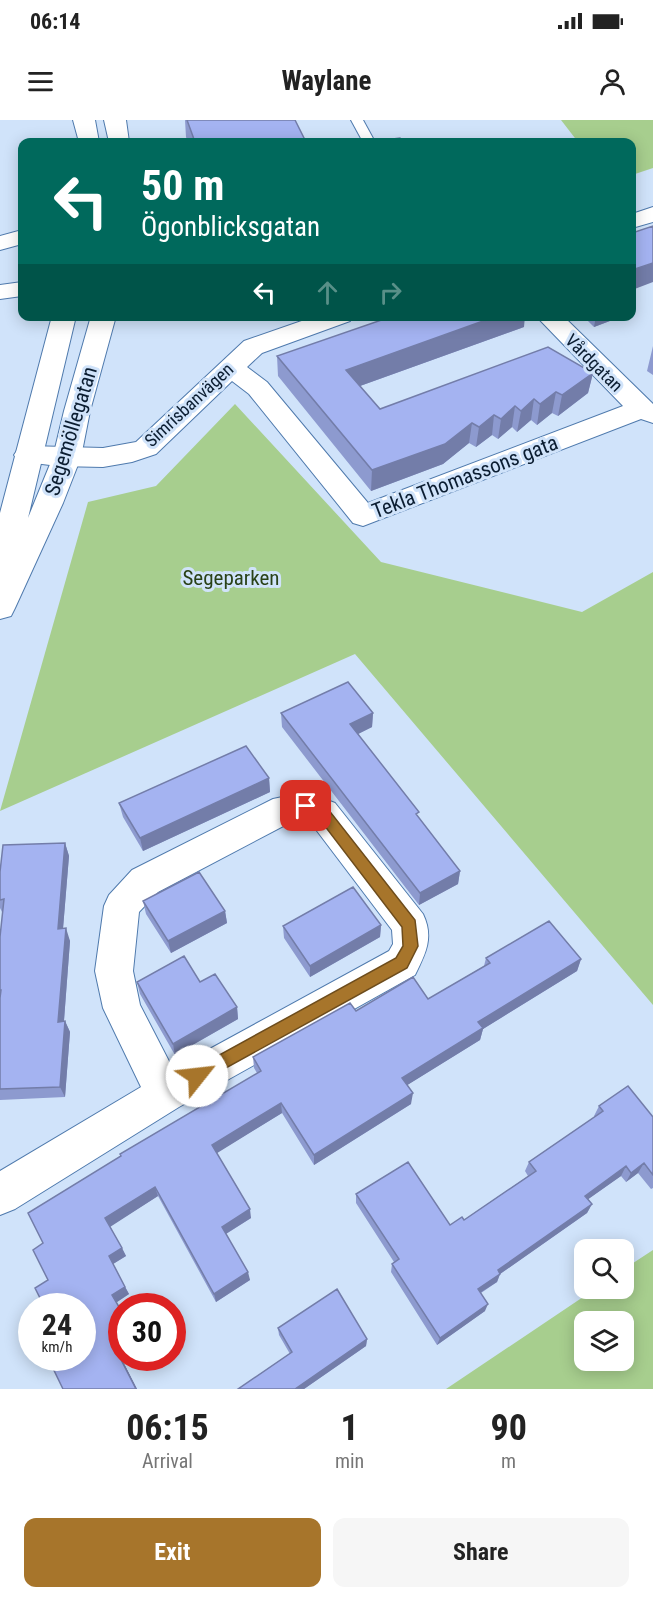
<!DOCTYPE html>
<meta charset="utf-8">
<style>
:root{--surface:#fff;--page:#f6f6f6;--text:#222;--muted:#767676;--accent:#a7752b}
body{margin:0;font-family:"Roboto Condensed",sans-serif;background:var(--page);color:var(--text);height:100vh;display:flex;flex-direction:column;font-size:22px;white-space:nowrap}
*{box-sizing:border-box;margin:0}
p{font-size:20px;color:var(--muted)}
.icon{flex:none;width:33px;height:33px;fill:none;stroke:currentColor;stroke-width:2;stroke-linecap:round;stroke-linejoin:round}
.map{position:relative;height:1269px;overflow:hidden}
.panel{display:flex;flex-direction:column;background:var(--surface);flex:1}
.panel>*{flex:none}
.guide{position:absolute;left:18px;top:18px;width:618px;height:183px;border-radius:12px;box-shadow:0 3px 15px #0003;background:#00695c;color:#fff;overflow:hidden}
.tools{position:absolute;left:574px;top:1119px;display:grid;gap:12px}
.tools a{display:grid;place-items:center;width:60px;height:60px;border-radius:12px;background:var(--surface);box-shadow:0 3px 15px #0003;font-size:30px}
.speed{position:absolute;left:18px;top:1173px;display:flex;gap:12px;font-size:30px;font-weight:700;text-align:center}
.speed>*{display:grid;place-content:center;width:78px;height:78px;border-radius:50%;background:var(--surface);box-shadow:0 3px 15px #0003;line-height:1}
.speed small{font-size:15px;font-weight:400}
.speed .limit{border:9px solid #d22;background:#fff;color:#111}
.pin{position:absolute;display:grid;place-items:center;width:51px;height:51px;color:#fff;margin:-26px;border-radius:12px;box-shadow:0 3px 9px #0006}
.me{position:absolute;width:66px;margin:-33px;rotate:61deg;stroke-linejoin:round;filter:drop-shadow(0 0 4px #0008)}
.turn{display:flex;align-items:center;gap:21px;height:126px;padding:0 24px;font-size:27px}
.turn .icon{width:78px;height:78px;stroke-width:2.5}
.turn b{display:block;font-size:42px;line-height:51px}
.lanes{display:flex;align-items:center;height:57px;padding:0 24px;background:#0003;justify-content:center;gap:30px;direction:ltr}
.lanes .off{opacity:.35}
.eta{display:flex;justify-content:space-evenly;align-items:center;height:102px;text-align:center}
.eta b{font-size:36px;font-weight:700;line-height:42px}
.button{display:flex;gap:12px;margin-top:auto;padding:12px 24px}
.button a{flex:1;height:69px;border-radius:12px;background:var(--accent);color:#fff;font-size:24px;font-weight:700;line-height:69px;text-align:center}
.button a+a{background:var(--page);color:var(--text)}
.status{display:flex;justify-content:space-between;align-items:center;height:42px;padding:0 30px;background:var(--surface);direction:ltr}
.status svg{height:16px;fill:currentColor}
header{display:flex;justify-content:space-between;align-items:center;height:78px;padding:0 24px;background:var(--surface);font-size:27px;font-weight:700}
.map>svg:first-child{display:block}
.green{fill:#a7ce8e;fill-rule:evenodd}
.lines{fill:none;stroke-linecap:round;stroke-linejoin:round}
.service-casing{stroke:#4f7aad;stroke-width:2}
.minor-casing{stroke:#4f7aad;stroke-width:2}
.tertiary-casing{stroke:#4f7aad;stroke-width:2}
.motorway-casing{stroke:#4f7aad;stroke-width:2}
.service{fill:#fff;fill-rule:evenodd}
.minor{fill:#fff;fill-rule:evenodd}
.tertiary{fill:#fff;fill-rule:evenodd}
.motorway{fill:#fff;fill-rule:evenodd}
.wall{fill:#8d9acf}
.shaded-wall{fill:#737da9}
.building{fill:#a4b3f1;stroke:#737da9;stroke-width:1.5}
.route{fill:#a7752b;stroke:#6d4c1c;stroke-width:1.5}
.labels{text-anchor:middle;stroke-width:6;stroke-linejoin:round;paint-order:stroke}
.far-street-label{font-size:18px;fill:#0b1d31;stroke:#d0e3fa}
.street-label{font-size:21px;fill:#0b1d31;stroke:#d0e3fa}
.park-label{font-size:21px;fill:#294117;stroke:#d0e3fa}
</style>
<div class="status"><b>06:14</b><svg viewBox="0 0 49 12"><path d="M0 12V9h3v3zM5 12V6h3v6zM10 12V3h3v9zM15 12V0h3v12zM26 1h20v11H26zM47 4h2v5h-2z"/></svg></div>
<header><svg class="icon" aria-label="menu" viewBox="0 0 24 24"><path d="M4 6h16M4 12h16M4 18h16"/></svg>Waylane<svg class="icon" aria-label="person" viewBox="0 0 24 24"><circle cx="12" cy="8" r="4"/><path d="M4 21q1-7 8-7t8 7"/></svg></header>
<div class="map">
<svg width="653" height="1269" viewBox="0 0 653 1269">
<rect width="100%" height="100%" fill="#d0e3fa"/>
<!-- green -->
<path class="green" d="M561,0H653V48L632,55V22H578Z
M235,284L381,442L582,492L653,452V885L355,534L0,691L88,382L156,366Z
M653,1130V1269H446L595,1169L624,1168V1149ZM585,1202H624V1240H585Z"/>
<g class="lines">
<defs>
<path id="service" d="M351,0H363L375,22H363Z"/>
<path id="minor" d="M653,87V102L632,108V94Z
M316,196H353L350,201L262,233L247,247L267,262L368,383L623,286L536,196H563L653,284V303L641,299L363,406L353,403L249,274L232,261L156,334L132,342L103,347L58,346L18,341L14,335L18,329L28,326L103,328L136,322L244,221Z
M306,672L335,683L423,794C434,817 426,833 415,855L179,987L15,1089L0,1095V1051L141,967L103,888L95,851L104,786L109,775L132,750L273,679ZM304,700L311,703L392,810L393,824L389,831L173,949L140,885L133,851L139,792L158,772L291,702Z"/>
<path id="tertiary" d="M73,0H95L99,22H79Z
M104,0H126L129,22H109Z
M52,196H76L28,398L53,337L64,291L91,196H116L90,291L81,337L63,383L15,488L11,496L0,499V393Z"/>
<path id="motorway" d="M22,110V124L0,130V116Z
M22,162V176L0,179V165Z"/>
</defs>
<!-- service casing -->
<use href="#service" class="service-casing"/>
<!-- minor casing -->
<use href="#minor" class="minor-casing"/>
<!-- tertiary casing -->
<use href="#tertiary" class="tertiary-casing"/>
<!-- motorway casing -->
<use href="#motorway" class="motorway-casing"/>
<!-- service -->
<use href="#service" class="service"/>
<!-- minor -->
<use href="#minor" class="minor"/>
<!-- tertiary -->
<use href="#tertiary" class="tertiary"/>
<!-- motorway -->
<use href="#motorway" class="motorway"/>
</g>
<!-- wall -->
<path class="wall" d="M185,0H295L306,22H188L186,17Z
M583,196H623L594,207Z
M524,207L360,266L380,289L593,253L588,273L558,296L552,293L537,305L531,300L517,312L512,307L498,319L492,315L476,327L469,323L443,344L371,371L278,256L277,236Z
M653,226V255L647,251Z
M281,593H373L372,607L358,614L418,697L460,751L458,764L419,785L282,607Z
M269,658L270,672L143,731L123,697L119,683Z
M65,723L69,736L63,808L70,821L64,901H65L70,912L65,977L0,980V817L3,792H2L0,788V752Z
M143,781L225,791L227,803L171,833L146,794Z
M381,805L380,817L310,857L284,818L283,806Z
M486,838L581,839L577,851L483,909L480,920L407,965L411,984L314,1045L282,993L216,1033L251,1098L226,1114L250,1160L216,1182L158,1076L110,1106L126,1136L113,1144L129,1174L117,1182L115,1226L137,1269H63L82,1238L48,1160L43,1123L257,953L254,948L253,937L356,891L428,879L484,846Z
M137,862L237,887L238,899L175,935L140,874Z
M599,986L653,997V1068L651,1069L638,1053L626,1062L621,1056L588,1079L592,1084L587,1093L500,1154L497,1162L481,1173L485,1191L437,1225L391,1152L392,1144L394,1142L356,1083V1074L450,1105L464,1100L528,1056L525,1051L529,1042L595,997L594,996Z
M278,1208L367,1219L366,1226L304,1269H238L290,1234L279,1215Z"/>
<!-- shaded-wall -->
<path class="shaded-wall" d="M653,143V162L632,170V150Z
M635,173L632,190V174Z
M497,196H525L524,207L346,271V250Z
M596,196H623L594,207Z
M593,253L588,273L558,296L562,275Z
M556,272L552,293L537,305L540,284Z
M534,279L531,300L517,312L521,291Z
M515,286L512,307L498,319L501,299Z
M494,295L492,315L476,327L479,307Z
M472,303L469,323L443,344L371,371L372,350Z
M373,593L372,607L350,618V604Z
M269,658L270,672L143,731L140,718Z
M65,723L69,736L62,821L58,809Z
M460,751L458,764L419,785L420,773Z
M225,791L227,803L171,833L168,821Z
M381,805L380,817L310,857V846Z
M66,808L70,821L63,913L58,902Z
M581,839L577,851L483,909L480,920L401,969L402,958L478,902Z
M237,887L238,899L175,935L173,924Z
M65,901L70,912L65,977L60,967Z
M413,973L411,984L314,1045V1035Z
M281,983L282,993L214,1035L212,1025Z
M644,1043L638,1053L626,1062L631,1053Z
M626,1046L621,1056L580,1085L585,1076Z
M155,1067L158,1076L110,1107L105,1098Z
M592,1084L587,1093L500,1154L497,1162L475,1176L478,1169L498,1150Z
M250,1089L251,1098L224,1115L222,1107Z
M122,1128L126,1136L113,1144L109,1136Z
M248,1152L250,1160L216,1182L214,1174Z
M125,1167L129,1174L117,1182L112,1175Z
M488,1184L485,1191L437,1225L440,1218Z
M122,1213V1222L115,1226L137,1269H136L111,1220Z
M367,1219L366,1226L304,1269H295Z"/>
<!-- building -->
<path class="building" d="M187,0H295L306,22H195Z
M400,18L402,22H369Z
M653,106V143L632,150V113Z
M393,196H497L346,250L380,289L548,227L593,253L562,275L556,272L540,284L534,279L521,291L515,286L501,299L494,295L479,307L472,303L445,324L372,350L277,236Z
M348,562L373,593L350,604L419,692L416,694L460,751L420,773L281,593Z
M246,626L269,658L140,718L119,683Z
M65,723L58,809L66,808L58,902L65,901L60,967L0,969V878L1,870H0V817L4,779L0,780V752L3,725Z
M199,752L225,791L168,821L143,781Z
M353,767L381,805L310,846L283,806Z
M549,801L581,839L478,902L483,908L402,958L413,973L314,1035L281,983L212,1025L250,1089L222,1107L248,1152L214,1174L155,1067L105,1098L122,1128L109,1136L125,1167L112,1175L122,1192V1213L111,1220L136,1269H63L48,1238H82V1186H44L35,1168L48,1160L33,1130L43,1123L28,1093L121,1036L120,1034L261,951L253,937L350,883L356,891L413,857L428,879L490,843L486,838Z
M184,836L200,862L215,854L237,887L173,924L137,862Z
M628,966L653,997V1055L644,1043L631,1053L626,1046L585,1076L592,1084L498,1150L500,1154L478,1169L488,1184L440,1218L392,1144L399,1139L356,1074L408,1042L450,1105L462,1097L464,1100L536,1051L529,1042L603,991L599,986Z
M337,1169L367,1219L295,1269H238L292,1232L278,1208Z"/>
<!-- route -->
<path class="route" d="M306,680L328,689L415,800L418,826L407,848L197,964L192,961L189,956L192,950L396,838L403,826L402,807L318,697L301,690L299,686L301,682Z"/>
<g class="labels">
<!-- far-street labels -->
<g class="far-street-label">
<text transform="translate(594 243) rotate(45)" y="6">Vårdgatan</text>
<text transform="translate(189 285) rotate(-43)" y="6">Simrisbanvägen</text>
</g>
<!-- street labels -->
<g class="street-label">
<text transform="translate(71 311) rotate(-73)" y="7">Segemöllegatan</text>
<text transform="translate(465 357) rotate(-21)" y="7">Tekla Thomassons gata</text>
</g>
<!-- park labels -->
<g class="park-label">
<text x="231" y="465">Segeparken</text>
</g>
</g>
</svg>
<div class="tools">
<a><svg class="icon" aria-label="search" viewBox="0 0 24 24"><circle cx="10" cy="10" r="6"/><path d="M15 15l6 6"/></svg></a>
<a><svg class="icon" aria-label="layers" viewBox="0 0 24 24"><path d="M12 4l9 5-9 5-9-5zM3 14l9 5 9-5"/></svg></a>
</div>
<div class="speed"><div>24<small>km/h</small></div><div class="limit">30</div></div>
<div class="pin" style="left:306px;top:686px;background:#d93025"><svg class="icon" aria-label="arrive" viewBox="0 0 24 24"><path d="M6 21V4h12l-3 4 3 4H6"/></svg></div>
<svg class="me" style="left:197px;top:956px" viewBox="-20 -20 40 40"><circle r="19" fill="#fff"/><path d="M0-13L10 11 0 6-10 11z" fill="#a7752b"/></svg>
<div class="guide">
<div class="turn"><svg class="icon" aria-label="left" viewBox="0 0 24 24"><path d="M17 20v-9H6M10 6l-5 5 5 5"/></svg><div><b>50 m</b>Ögonblicksgatan</div></div>
<div class="lanes"><svg class="icon" aria-label="left" viewBox="0 0 24 24"><path d="M17 20v-9H6M10 6l-5 5 5 5"/></svg><svg class="icon off" aria-label="ahead" viewBox="0 0 24 24"><path d="M12 20V5M6 11l6-6 6 6"/></svg><svg class="icon off" aria-label="right" viewBox="0 0 24 24"><path d="M7 20v-9h11M14 6l5 5-5 5"/></svg></div>
</div>
</div>
<section class="panel">
<div class="eta">
<div><b>06:15</b><p>Arrival</p></div>
<div><b>1</b><p>min</p></div>
<div><b>90</b><p>m</p></div>
</div>
<div class="button"><a>Exit</a><a>Share</a></div>
</section>
